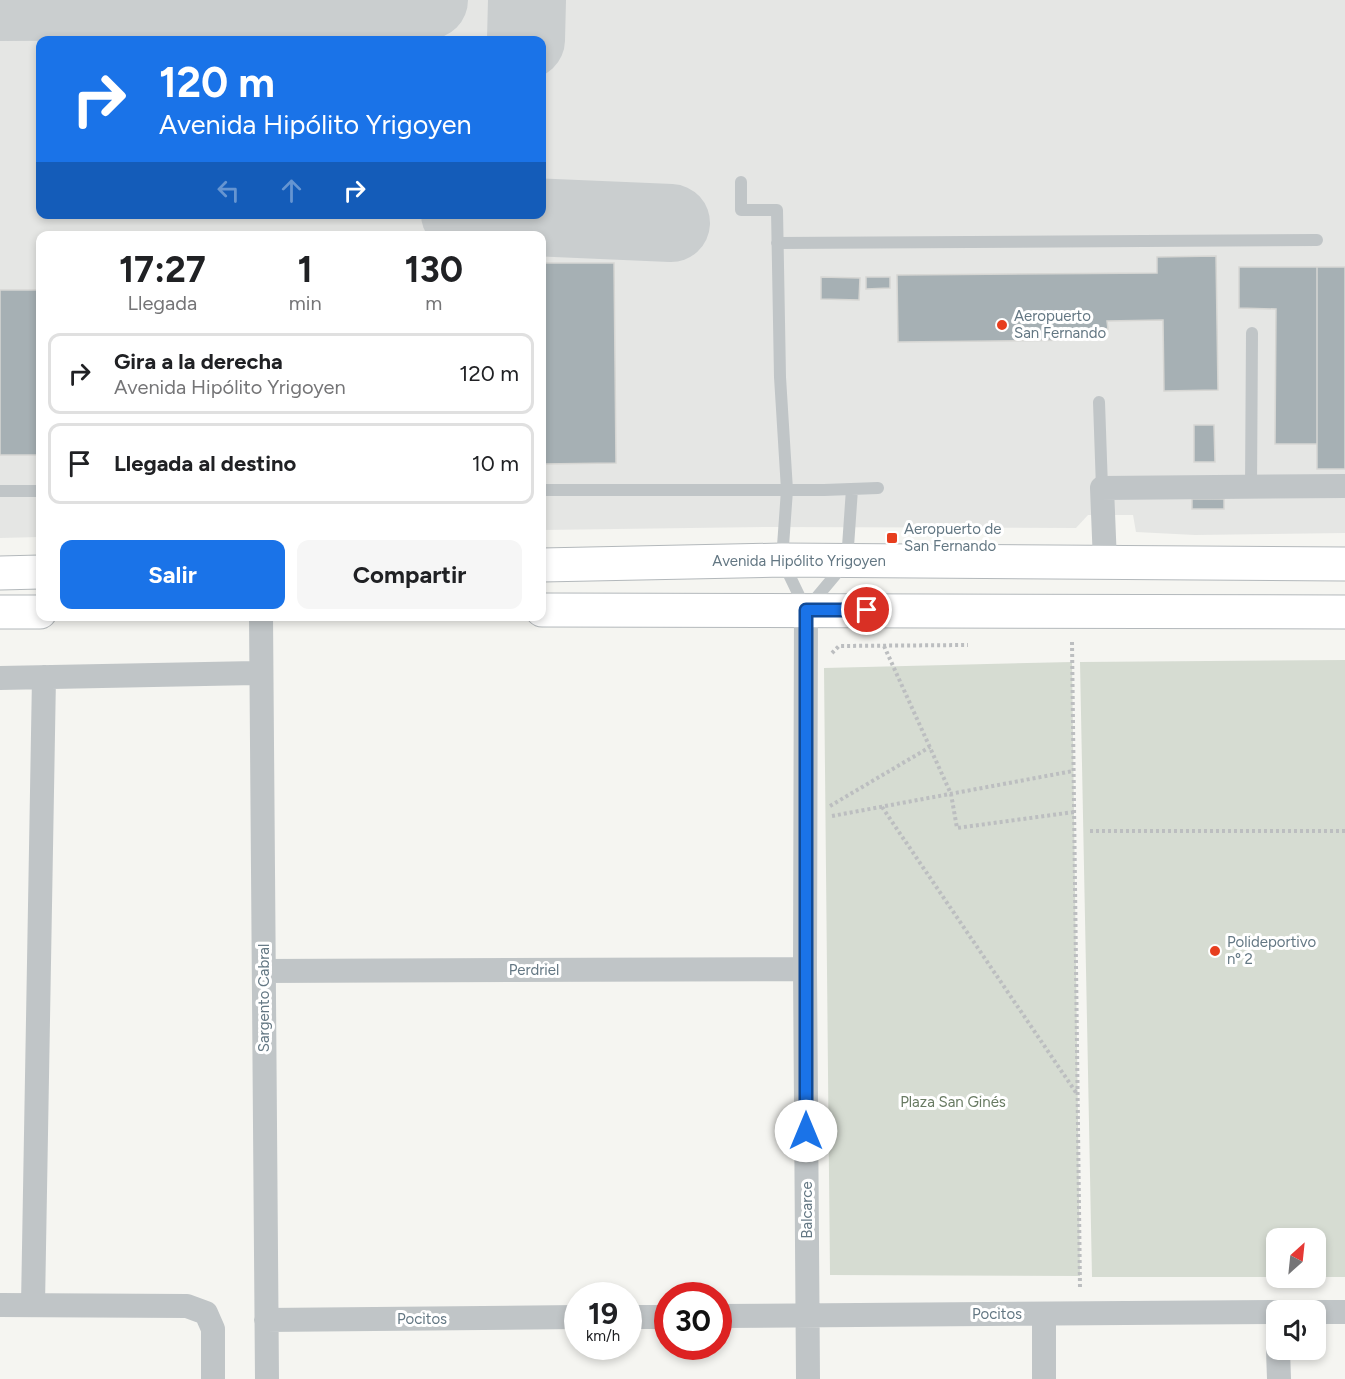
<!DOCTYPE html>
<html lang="es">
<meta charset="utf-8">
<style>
:root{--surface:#fff;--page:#f6f6f6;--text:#202124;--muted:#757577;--line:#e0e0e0;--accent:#1a73e8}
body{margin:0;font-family:Figtree,sans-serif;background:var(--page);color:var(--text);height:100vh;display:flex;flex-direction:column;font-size:22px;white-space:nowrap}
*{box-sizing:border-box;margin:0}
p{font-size:20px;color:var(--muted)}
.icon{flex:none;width:33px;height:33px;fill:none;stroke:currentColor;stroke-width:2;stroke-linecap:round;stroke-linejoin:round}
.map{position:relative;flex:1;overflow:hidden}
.panel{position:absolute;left:36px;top:231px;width:510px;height:390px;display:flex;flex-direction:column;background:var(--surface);border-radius:12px;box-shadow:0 3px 9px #0003}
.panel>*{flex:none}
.top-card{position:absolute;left:36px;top:36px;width:510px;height:183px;border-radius:12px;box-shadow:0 3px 9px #0003;background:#1a73e8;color:#fff;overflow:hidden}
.needle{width:39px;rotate:27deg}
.tools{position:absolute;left:1266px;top:1228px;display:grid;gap:12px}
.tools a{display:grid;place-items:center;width:60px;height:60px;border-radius:12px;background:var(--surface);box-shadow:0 3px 9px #0003;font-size:30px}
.speed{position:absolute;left:564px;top:1282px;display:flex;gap:12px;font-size:30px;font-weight:700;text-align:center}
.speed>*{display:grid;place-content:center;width:78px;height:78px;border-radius:50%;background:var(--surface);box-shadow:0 3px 9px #0003;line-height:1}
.speed small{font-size:15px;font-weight:400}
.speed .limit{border:9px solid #d22;background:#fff;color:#111}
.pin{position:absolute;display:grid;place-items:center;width:51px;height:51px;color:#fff;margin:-26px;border:3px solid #fff;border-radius:50%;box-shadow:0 2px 6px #0007}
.me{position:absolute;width:66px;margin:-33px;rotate:0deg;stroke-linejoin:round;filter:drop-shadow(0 0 4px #0008)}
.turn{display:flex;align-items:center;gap:21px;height:126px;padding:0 24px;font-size:27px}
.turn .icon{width:78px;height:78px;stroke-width:2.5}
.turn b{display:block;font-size:42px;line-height:51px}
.lanes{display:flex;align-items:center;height:57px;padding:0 24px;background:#0003;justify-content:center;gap:30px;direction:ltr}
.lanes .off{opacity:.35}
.eta{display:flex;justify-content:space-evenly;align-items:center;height:102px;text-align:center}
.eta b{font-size:36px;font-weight:700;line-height:42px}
.action{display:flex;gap:12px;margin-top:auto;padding:12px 24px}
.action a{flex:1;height:69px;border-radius:12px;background:var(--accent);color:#fff;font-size:24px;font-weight:700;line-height:69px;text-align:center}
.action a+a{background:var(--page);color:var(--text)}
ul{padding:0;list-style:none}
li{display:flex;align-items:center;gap:18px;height:81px;margin:0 12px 9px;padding:0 12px;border:3px solid var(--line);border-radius:12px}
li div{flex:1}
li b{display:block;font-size:22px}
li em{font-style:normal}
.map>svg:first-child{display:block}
.built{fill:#e5e6e4;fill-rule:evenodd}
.green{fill:#d6dcd2}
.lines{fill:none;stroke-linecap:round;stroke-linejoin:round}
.taxiway{stroke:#cacecf;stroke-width:78}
.building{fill:#a6b0b4;stroke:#d6d6d3;stroke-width:1.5}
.primary-casing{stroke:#b3b8bb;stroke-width:35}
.path{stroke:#bcbec0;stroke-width:4;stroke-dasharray:3 3;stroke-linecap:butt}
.service{stroke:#c0c5c7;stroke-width:12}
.minor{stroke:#c0c5c7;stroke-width:24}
.primary{stroke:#fff;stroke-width:33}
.route-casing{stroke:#114b97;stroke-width:15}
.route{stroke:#1a73e8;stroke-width:10}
.poi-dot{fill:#e73e1e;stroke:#fff;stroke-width:2}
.labels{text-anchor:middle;stroke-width:6;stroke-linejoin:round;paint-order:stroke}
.poi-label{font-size:15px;fill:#637783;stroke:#fff;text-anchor:start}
.street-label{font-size:15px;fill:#637783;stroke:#fff}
.park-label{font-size:15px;fill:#687a62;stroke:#fff}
</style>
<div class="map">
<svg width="1345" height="1379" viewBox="0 0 1345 1379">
<rect width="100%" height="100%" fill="#f5f5f1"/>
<!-- built -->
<path class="built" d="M0,0H1345V533L1195,535L1136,532L1133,515H1088L1076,528L770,527L542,530V236H40V537L0,538ZM40,40H542V214H40Z"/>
<!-- green -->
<path class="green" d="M1345,660V1277H1316V1239H1276V1277H1092L1080,662Z
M1072,662L1080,1276L830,1275L824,668Z"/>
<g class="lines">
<!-- taxiway -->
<path class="taxiway" d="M0,2L429,0
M526,40L527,0
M460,214L671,223"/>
</g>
<!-- building -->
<path class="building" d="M1216,256L1218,390L1164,391L1163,320L1107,321L1108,329H1089V340L898,342L897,275L1157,273V257Z
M542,263H614L616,463L542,464Z
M1239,267H1317V444H1275L1276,309L1239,308Z
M1317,267H1345V469H1317Z
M821,277L860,278L859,300L821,299Z
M866,277H890V288L866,289Z
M0,290H40V455H0Z
M1194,425H1214L1215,462H1194Z
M1192,499H1224V509H1192Z"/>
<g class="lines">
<defs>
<path id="primary" d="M542,565L782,560L1345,564
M0,573L40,572
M542,610L1345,612
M0,612H40"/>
</defs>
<!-- primary casing -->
<use href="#primary" class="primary-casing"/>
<!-- path -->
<path class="path" d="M1072,642L1080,1288
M884,646L951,794L957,828L1074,812
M832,653L839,646L968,645
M830,806L930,747
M882,807L1077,1094
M832,816L1073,771
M1090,831H1345"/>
<!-- service -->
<path class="service" d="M741,182V210H777L780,377L787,490L782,560L806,610L847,561L852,489
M777,243L1317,240
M1099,402L1102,488
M1251,487L1252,333
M542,490H824L878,488
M0,491H40"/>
<!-- minor -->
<path class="minor" d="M1105,562L1102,488L1345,486
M806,610L805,969L808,1379
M261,616L267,1379
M0,678L261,673
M264,971L805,969
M0,1305L187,1306L206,1313L213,1329V1379
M33,1305L44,677
M1316,1312H1345
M1044,1314V1379
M718,1316L1276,1312
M628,1317H668
M266,1320L578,1317
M1278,1350L1279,1379"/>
<!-- primary -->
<use href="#primary" class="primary"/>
</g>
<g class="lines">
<defs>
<path id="route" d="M806,1131V610H867"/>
</defs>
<!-- route casing -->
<use href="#route" class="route-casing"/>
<!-- route -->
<use href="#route" class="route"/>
</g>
<!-- markers -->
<g class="poi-dot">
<circle cx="1002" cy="325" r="6"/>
<rect x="886" y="532" width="12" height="12" rx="3"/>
<circle cx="1215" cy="951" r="6"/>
</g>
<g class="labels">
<!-- poi labels -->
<g class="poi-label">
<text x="1014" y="321">Aeropuerto<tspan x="1014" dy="17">San Fernando</tspan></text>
<text x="904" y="534">Aeropuerto de<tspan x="904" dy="17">San Fernando</tspan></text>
<text x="1227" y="947">Polideportivo<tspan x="1227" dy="17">nº 2</tspan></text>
</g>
<!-- street labels -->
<g class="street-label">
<text x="799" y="566">Avenida Hipólito Yrigoyen</text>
<text x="534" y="975">Perdriel</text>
<text transform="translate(264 998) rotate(-90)" y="5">Sargento Cabral</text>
<text transform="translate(807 1210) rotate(-90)" y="5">Balcarce</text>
<text x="997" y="1319">Pocitos</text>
<text x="422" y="1324">Pocitos</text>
</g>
<!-- park labels -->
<g class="park-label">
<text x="953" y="1107">Plaza San Ginés</text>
</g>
</g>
</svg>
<div class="tools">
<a><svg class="needle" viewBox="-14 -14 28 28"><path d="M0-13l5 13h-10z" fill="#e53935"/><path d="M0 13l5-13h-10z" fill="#757577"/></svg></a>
<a><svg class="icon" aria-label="sound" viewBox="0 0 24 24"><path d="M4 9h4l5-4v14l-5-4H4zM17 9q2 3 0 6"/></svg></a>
</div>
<div class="speed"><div>19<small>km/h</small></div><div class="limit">30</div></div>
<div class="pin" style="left:867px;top:610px;background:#d93025"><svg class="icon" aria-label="arrive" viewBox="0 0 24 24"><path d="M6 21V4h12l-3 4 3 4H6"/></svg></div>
<svg class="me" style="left:806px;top:1131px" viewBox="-20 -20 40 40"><circle r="19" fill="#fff"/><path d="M0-13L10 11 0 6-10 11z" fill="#1a73e8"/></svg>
<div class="top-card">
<div class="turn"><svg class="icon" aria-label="right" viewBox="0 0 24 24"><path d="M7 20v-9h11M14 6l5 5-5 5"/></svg><div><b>120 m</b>Avenida Hipólito Yrigoyen</div></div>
<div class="lanes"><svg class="icon off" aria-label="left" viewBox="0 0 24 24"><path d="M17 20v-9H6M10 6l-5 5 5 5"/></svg><svg class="icon off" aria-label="ahead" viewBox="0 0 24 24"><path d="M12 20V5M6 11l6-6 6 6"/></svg><svg class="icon" aria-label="right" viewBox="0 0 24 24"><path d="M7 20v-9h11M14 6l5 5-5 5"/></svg></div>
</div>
<section class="panel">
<div class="eta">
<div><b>17:27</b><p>Llegada</p></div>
<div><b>1</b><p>min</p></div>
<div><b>130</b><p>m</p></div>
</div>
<ul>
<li><svg class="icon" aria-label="right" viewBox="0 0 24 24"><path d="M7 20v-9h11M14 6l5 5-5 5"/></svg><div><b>Gira a la derecha</b><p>Avenida Hipólito Yrigoyen</p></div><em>120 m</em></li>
<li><svg class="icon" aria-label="arrive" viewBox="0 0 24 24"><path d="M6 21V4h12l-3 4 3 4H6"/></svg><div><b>Llegada al destino</b></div><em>10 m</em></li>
</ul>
<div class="action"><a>Salir</a><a>Compartir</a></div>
</section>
</div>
